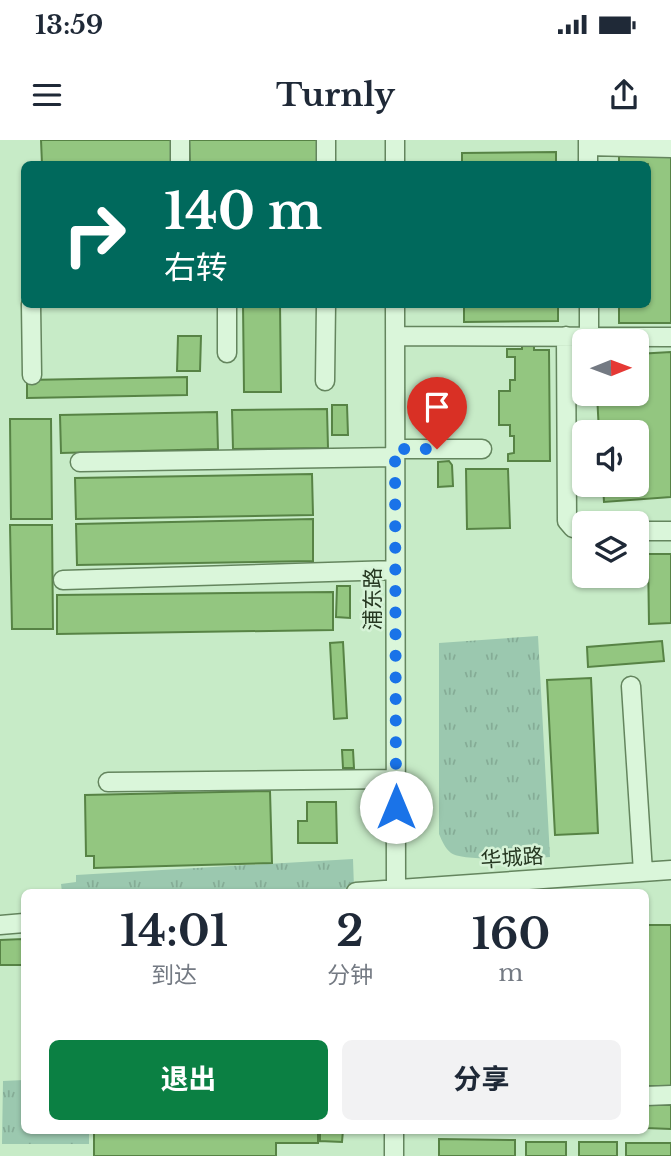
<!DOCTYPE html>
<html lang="zh">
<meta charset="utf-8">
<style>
:root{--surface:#fff;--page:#f2f2f3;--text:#1f2937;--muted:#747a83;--accent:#0b8043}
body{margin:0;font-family:"Libre Baskerville","Noto Sans SC",serif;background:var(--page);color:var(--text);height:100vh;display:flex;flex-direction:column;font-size:26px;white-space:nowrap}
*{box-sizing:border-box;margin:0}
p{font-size:23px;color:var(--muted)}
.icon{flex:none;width:38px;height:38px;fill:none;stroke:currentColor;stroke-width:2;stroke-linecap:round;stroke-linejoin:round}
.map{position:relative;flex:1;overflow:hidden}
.details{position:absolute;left:21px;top:749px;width:628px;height:245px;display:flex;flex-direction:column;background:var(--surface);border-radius:10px;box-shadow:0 2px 5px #0004}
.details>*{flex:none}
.top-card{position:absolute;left:21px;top:21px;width:630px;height:147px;border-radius:10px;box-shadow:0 2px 5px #0004;background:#00695c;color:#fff;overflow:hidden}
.needle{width:46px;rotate:89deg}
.fabs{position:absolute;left:572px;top:189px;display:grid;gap:14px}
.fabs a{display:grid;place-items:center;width:77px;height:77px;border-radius:10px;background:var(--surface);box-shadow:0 2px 5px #0004;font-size:35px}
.pin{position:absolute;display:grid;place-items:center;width:60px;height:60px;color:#fff;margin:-72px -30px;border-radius:50% 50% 50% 0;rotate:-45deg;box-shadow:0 0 7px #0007}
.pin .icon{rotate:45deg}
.me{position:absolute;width:77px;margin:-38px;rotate:0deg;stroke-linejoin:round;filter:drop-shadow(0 0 5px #0008)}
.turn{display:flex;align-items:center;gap:24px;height:147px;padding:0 28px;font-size:32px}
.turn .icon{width:91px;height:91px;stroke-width:2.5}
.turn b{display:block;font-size:49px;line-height:60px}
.eta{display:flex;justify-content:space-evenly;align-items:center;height:119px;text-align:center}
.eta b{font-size:42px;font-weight:700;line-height:49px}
.cta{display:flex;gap:14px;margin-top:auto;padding:14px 28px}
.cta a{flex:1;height:80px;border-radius:10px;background:var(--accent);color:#fff;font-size:28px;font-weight:700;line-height:80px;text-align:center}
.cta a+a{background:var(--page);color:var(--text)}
.status{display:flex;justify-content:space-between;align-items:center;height:49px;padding:0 35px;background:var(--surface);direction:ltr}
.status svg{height:19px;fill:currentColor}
header{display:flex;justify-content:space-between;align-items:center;height:91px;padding:0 28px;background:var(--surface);font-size:32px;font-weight:700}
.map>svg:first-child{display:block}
.grass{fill:url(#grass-tufts)}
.building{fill:#93c680;stroke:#578345;stroke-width:2}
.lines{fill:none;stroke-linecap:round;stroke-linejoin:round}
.minor-casing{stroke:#64855e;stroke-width:21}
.minor{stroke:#daf6da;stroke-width:18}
.route{stroke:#1a73e8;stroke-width:12;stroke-dasharray:0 21.6}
.labels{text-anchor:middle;stroke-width:5;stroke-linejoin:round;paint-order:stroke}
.street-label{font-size:21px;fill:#253720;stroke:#d6f3d7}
</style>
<div class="status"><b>13:59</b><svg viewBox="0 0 49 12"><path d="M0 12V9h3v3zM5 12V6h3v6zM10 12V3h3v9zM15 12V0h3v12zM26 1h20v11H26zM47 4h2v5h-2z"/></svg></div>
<header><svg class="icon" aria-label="menu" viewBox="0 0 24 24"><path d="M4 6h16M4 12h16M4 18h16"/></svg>Turnly<svg class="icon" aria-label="share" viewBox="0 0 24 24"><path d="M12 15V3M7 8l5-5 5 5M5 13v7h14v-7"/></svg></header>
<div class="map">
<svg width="671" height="1016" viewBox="0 0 671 1016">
<defs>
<pattern id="grass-tufts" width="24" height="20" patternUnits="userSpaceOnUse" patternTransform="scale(1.75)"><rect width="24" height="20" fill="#9bc8af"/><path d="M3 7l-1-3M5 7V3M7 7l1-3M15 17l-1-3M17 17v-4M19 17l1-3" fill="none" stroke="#85ac96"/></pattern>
</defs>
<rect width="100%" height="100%" fill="#c7ebc7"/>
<!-- grass -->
<path class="grass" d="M538,496L550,717C532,718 463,722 451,713C445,708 442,701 439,694V503Z
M353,719L354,748L302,752H62L61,744L76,742V735Z
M24,940V990L89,991V1004H2L3,941Z"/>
<!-- building -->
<path class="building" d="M41,0H173V24H42Z
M189,0H321V24H190Z
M556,12V24H462V13Z
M619,15H671V183H619V164H648V24H619Z
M243,164H280L281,252H244Z
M464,164H558V181L464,182Z
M178,196H201L200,231H177Z
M522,205H534V210H549L550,321H508V314L514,313V296H510V285H499V251H510V240H515V217H507V209H522Z
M671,212V357L604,362L603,345H637V292H599L597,254H637V214Z
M187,237V255L27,258V240Z
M332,265H347L348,295H332Z
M327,269L328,308L233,309L232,270Z
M217,272L218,309L61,313L60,275Z
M10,279H51L52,379H11Z
M449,321L452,325L453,346L438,347V322Z
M466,329H508L510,388L467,389Z
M312,334L313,375L76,379L75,338Z
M313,379V421L77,425L76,384Z
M10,385H52L53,489H12Z
M648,414H671V483L649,484Z
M337,446H350V478L336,477Z
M333,452V490L57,494V455Z
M662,501L664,521L588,527L587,507Z
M343,502L347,578L334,579L330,503Z
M591,538L598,693L555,695L547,540Z
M342,610H353L354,628H343Z
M270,651L272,723L94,728V716H86L85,655Z
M307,662H336L337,703H298V681H307Z
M646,785H671V946H646Z
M23,799L24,825H0V800Z
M646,965H671V989L646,988Z
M94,990H318V1003H276V1016H94Z
M320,990H343L342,1002L320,1001Z
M439,999L515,1000V1016H439Z
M526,1002H566V1016H526Z
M579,1002H617V1016H579Z
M626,1003H671V1016H626Z"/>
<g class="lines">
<defs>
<path id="minor" d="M180,0V24
M395,0V24
M588,0V24
M588,6L671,8
M326,24V0
M31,164L32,235
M227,164V213
M395,164L396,752
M589,164V196
M395,196L671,197
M566,196L567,381L573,388L584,390
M325,241L326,164
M395,309H482
M80,322L395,317
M637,391H671
M63,440L395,430
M631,546L643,732
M108,642L396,639
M356,752L671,730
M0,785L24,783
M646,956L671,955
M394,1016V990"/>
</defs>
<!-- minor casing -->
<use href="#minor" class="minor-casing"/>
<!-- minor -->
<use href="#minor" class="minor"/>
</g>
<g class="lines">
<!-- route -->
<path class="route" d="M396,667L395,309H437"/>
</g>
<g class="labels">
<!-- street labels -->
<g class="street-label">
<text transform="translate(373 459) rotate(-90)" y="7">浦东路</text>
<text transform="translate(512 718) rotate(-4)" y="7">华城路</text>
</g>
</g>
</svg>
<div class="fabs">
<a><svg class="needle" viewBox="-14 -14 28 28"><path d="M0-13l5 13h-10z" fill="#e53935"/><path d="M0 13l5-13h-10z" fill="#747a83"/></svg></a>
<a><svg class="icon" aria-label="sound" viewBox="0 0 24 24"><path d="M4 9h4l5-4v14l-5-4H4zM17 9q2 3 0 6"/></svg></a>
<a><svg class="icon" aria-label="layers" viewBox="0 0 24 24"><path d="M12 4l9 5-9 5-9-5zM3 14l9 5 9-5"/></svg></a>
</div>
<div class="pin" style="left:437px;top:309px;background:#d93025"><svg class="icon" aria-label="arrive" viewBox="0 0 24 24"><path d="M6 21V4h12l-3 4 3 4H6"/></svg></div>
<svg class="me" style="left:396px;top:667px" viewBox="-20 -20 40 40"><circle r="19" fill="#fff"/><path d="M0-13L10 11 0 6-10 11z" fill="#1a73e8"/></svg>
<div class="top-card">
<div class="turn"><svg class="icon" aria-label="right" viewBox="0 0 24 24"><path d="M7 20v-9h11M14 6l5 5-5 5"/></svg><div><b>140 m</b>右转</div></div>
</div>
<section class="details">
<div class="eta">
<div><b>14:01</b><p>到达</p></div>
<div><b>2</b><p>分钟</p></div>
<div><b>160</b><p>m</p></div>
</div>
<div class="cta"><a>退出</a><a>分享</a></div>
</section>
</div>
